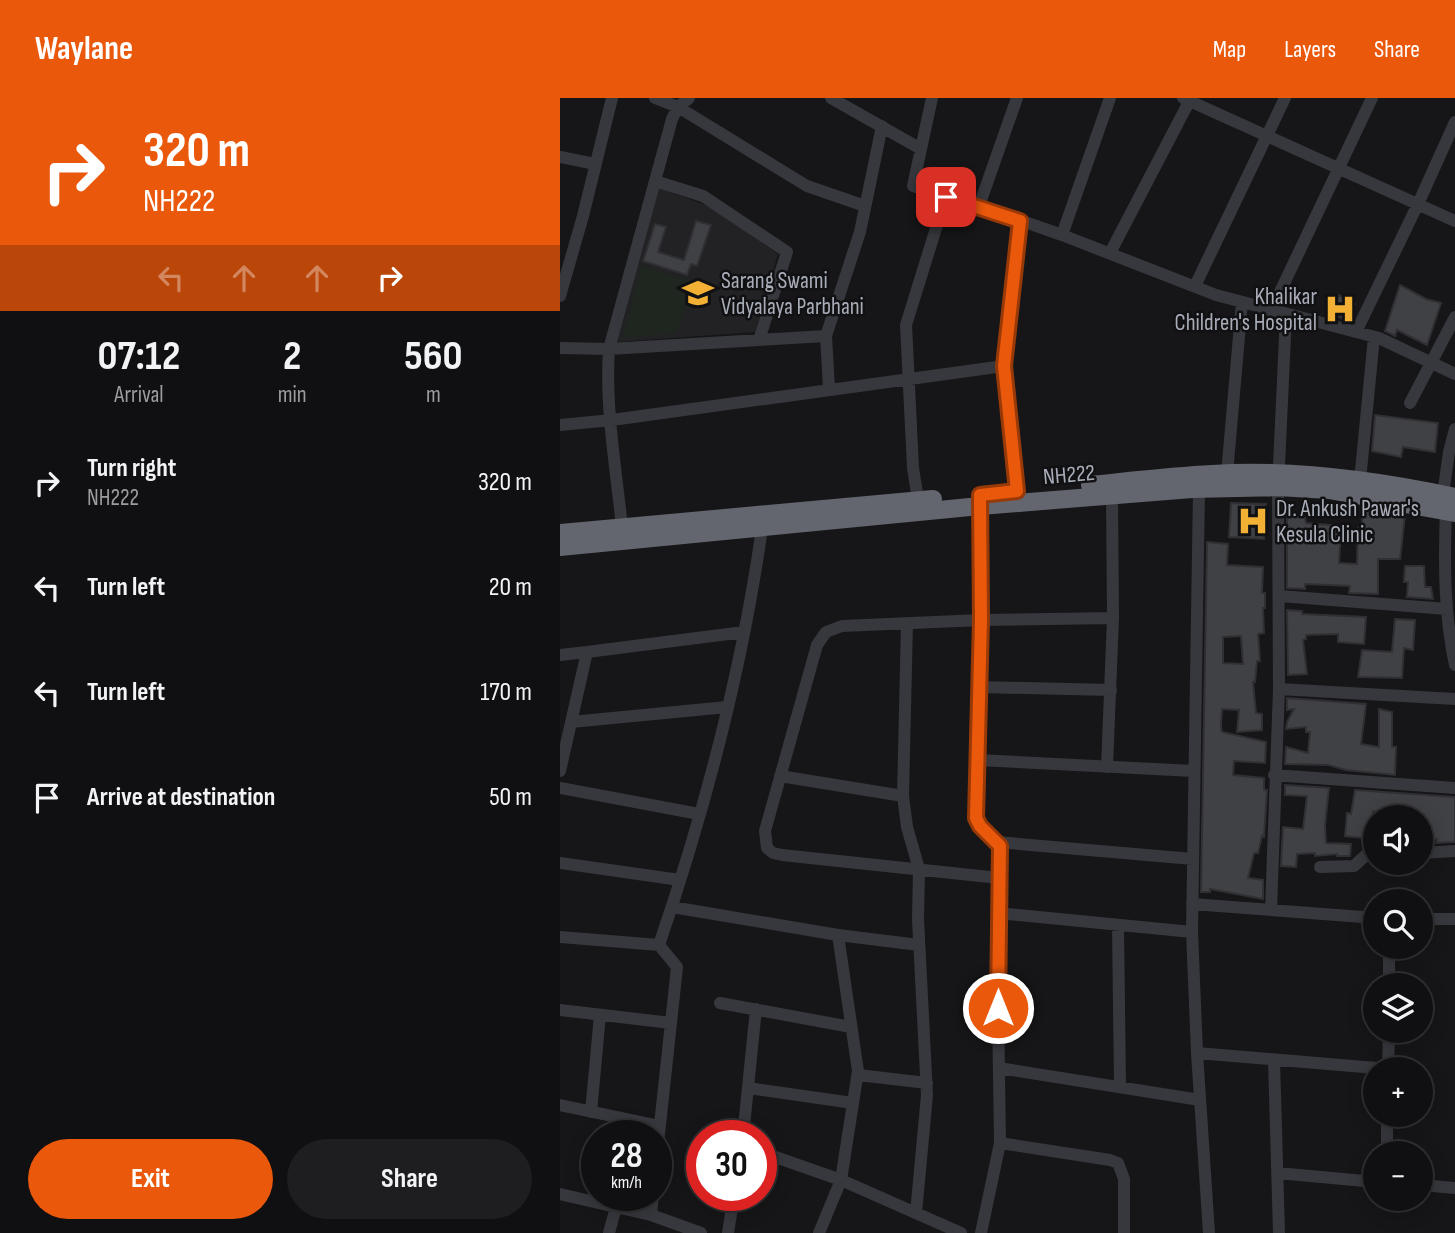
<!DOCTYPE html>
<meta charset="utf-8">
<style>
:root{--surface:#101012;--page:#1e1e20;--text:#f1f3f6;--muted:#9c9d9f;--line:#303032;--accent:#ea580c}
body{margin:0;font-family:"Sofia Sans Condensed",sans-serif;background:var(--page);color:var(--text);height:100vh;display:flex;flex-direction:column;font-size:26px;white-space:nowrap}
*{box-sizing:border-box;margin:0}
p{font-size:23px;color:var(--muted)}
.icon{flex:none;width:38px;height:38px;fill:none;stroke:currentColor;stroke-width:2;stroke-linecap:round;stroke-linejoin:round}
.map{position:relative;flex:1;overflow:hidden}
.details{display:flex;flex-direction:column;background:var(--surface);width:560px}
.details>*{flex:none}
.hud{background:#ea580c;color:#fff;overflow:hidden}
.tools{position:absolute;left:803px;top:707px;display:grid;gap:14px}
.tools a{display:grid;place-items:center;width:70px;height:70px;border-radius:50%;background:var(--surface);box-shadow:0 4px 18px #0003,0 0 0 2px var(--line);font-size:35px}
.speed{position:absolute;left:21px;top:1022px;display:flex;gap:14px;font-size:35px;font-weight:700;text-align:center}
.speed>*{display:grid;place-content:center;width:91px;height:91px;border-radius:50%;background:var(--surface);box-shadow:0 4px 18px #0003,0 0 0 2px var(--line);line-height:1}
.speed small{font-size:18px;font-weight:400}
.speed .limit{border:10px solid #d22;background:#fff;color:#111}
.pin{position:absolute;display:grid;place-items:center;width:60px;height:60px;color:#fff;margin:-30px;border-radius:14px;box-shadow:0 4px 10px #0006}
.me{position:absolute;width:77px;margin:-38px;rotate:0deg;stroke-linejoin:round;filter:drop-shadow(0 0 5px #0008)}
.turn{display:flex;align-items:center;gap:24px;height:147px;padding:0 28px;font-size:32px}
.turn .icon{width:91px;height:91px;stroke-width:2.5}
.turn b{display:block;font-size:49px;line-height:60px}
.lanes{display:flex;align-items:center;height:66px;padding:0 28px;background:#0003;justify-content:center;gap:35px;direction:ltr}
.lanes .off{opacity:.35}
.eta{display:flex;justify-content:space-evenly;align-items:center;height:119px;text-align:center}
.eta b{font-size:42px;font-weight:700;line-height:49px}
.cta{display:flex;gap:14px;margin-top:auto;padding:14px 28px}
.cta a{flex:1;height:80px;border-radius:42px;background:var(--accent);color:#fff;font-size:28px;font-weight:700;line-height:80px;text-align:center}
.cta a+a{background:var(--page);color:var(--text)}
ul{padding:0;list-style:none}
li{display:flex;align-items:center;gap:21px;height:105px;padding:0 28px}
li div{flex:1}
li b{display:block;font-size:26px}
li em{font-style:normal}
header{display:flex;align-items:center;gap:42px;box-sizing:border-box;height:98px;padding:0 35px;background:var(--accent);color:#fff}
header strong{font-size:33px}
nav{display:flex;gap:38px;margin-inline-start:auto;font-size:24px}
main{display:flex;flex:1;min-height:0}
.map>svg:first-child{display:block}
.built{fill:#222225}
.green{fill:#1e261f}
.building{fill:#404145;stroke:#303034;stroke-width:2;fill-rule:evenodd}
.lines{fill:none;stroke-linecap:round;stroke-linejoin:round}
.minor{stroke:#37383d;stroke-width:12}
.highway{stroke:#63666e;stroke-width:18}
.route-casing{stroke:#983908;stroke-width:18}
.route{stroke:#ea580c;stroke-width:12}
.labels{text-anchor:middle;stroke-width:5;stroke-linejoin:round;paint-order:stroke}
.poi-label{font-size:23px;fill:#a8adb8;stroke:#111113;text-anchor:start}
.street-label{font-size:23px;fill:#a8adb8;stroke:#111113}
</style>
<header>
<strong>Waylane</strong>
<nav><a>Map</a><a>Layers</a><a>Share</a></nav>
</header>
<main>
<section class="details">
<div class="hud">
<div class="turn"><svg class="icon" aria-label="right" viewBox="0 0 24 24"><path d="M7 20v-9h11M14 6l5 5-5 5"/></svg><div><b>320 m</b>NH222</div></div>
<div class="lanes"><svg class="icon off" aria-label="left" viewBox="0 0 24 24"><path d="M17 20v-9H6M10 6l-5 5 5 5"/></svg><svg class="icon off" aria-label="ahead" viewBox="0 0 24 24"><path d="M12 20V5M6 11l6-6 6 6"/></svg><svg class="icon off" aria-label="ahead" viewBox="0 0 24 24"><path d="M12 20V5M6 11l6-6 6 6"/></svg><svg class="icon" aria-label="right" viewBox="0 0 24 24"><path d="M7 20v-9h11M14 6l5 5-5 5"/></svg></div>
</div>
<div class="eta">
<div><b>07:12</b><p>Arrival</p></div>
<div><b>2</b><p>min</p></div>
<div><b>560</b><p>m</p></div>
</div>
<ul>
<li><svg class="icon" aria-label="right" viewBox="0 0 24 24"><path d="M7 20v-9h11M14 6l5 5-5 5"/></svg><div><b>Turn right</b><p>NH222</p></div><em>320 m</em></li>
<li><svg class="icon" aria-label="left" viewBox="0 0 24 24"><path d="M17 20v-9H6M10 6l-5 5 5 5"/></svg><div><b>Turn left</b></div><em>20 m</em></li>
<li><svg class="icon" aria-label="left" viewBox="0 0 24 24"><path d="M17 20v-9H6M10 6l-5 5 5 5"/></svg><div><b>Turn left</b></div><em>170 m</em></li>
<li><svg class="icon" aria-label="arrive" viewBox="0 0 24 24"><path d="M6 21V4h12l-3 4 3 4H6"/></svg><div><b>Arrive at destination</b></div><em>50 m</em></li>
</ul>
<div class="cta"><a>Exit</a><a>Share</a></div>
</section>
<div class="map">
<svg width="895" height="1135" viewBox="0 0 895 1135">
<rect width="100%" height="100%" fill="#161618"/>
<!-- built -->
<path class="built" d="M99,90L151,109L218,156L195,234L57,244Z"/>
<!-- green -->
<path class="green" d="M82,168L133,183L117,235L62,240Z"/>
<!-- building -->
<path class="building" d="M136,123L151,127L137,168L131,166L127,177L83,163L95,126L106,129L98,154L124,162Z
M840,187L866,201L881,205L867,247L837,232L835,238L825,233Z
M779,197L795,206L786,222L769,215Z
M815,317L878,325L875,354L843,349L841,359L812,353Z
M671,405L706,406L704,441L669,439Z
M802,411L845,417L840,461H818V496L789,495L790,488L745,486V491L727,490V417L745,420L746,425L781,428L779,465L797,466L798,430H802Z
M647,444L668,446L667,467L703,469L702,495H705V510H703L704,535L698,536L700,563H697L695,584H693L696,615L702,616V632L677,634L679,612L662,611L661,628L662,634L706,644L705,665L674,663L673,677L704,680V692H707L704,739L702,738L698,755H694L688,780L703,782V801L650,791V794H641ZM681,538L683,566L663,565V539Z
M845,468H864L865,489H871L873,501L847,499L848,484H844Z
M727,512L742,513V516L806,519L804,546L778,544V536L746,537V541L743,542L747,576L728,577Z
M835,521L855,522L853,552L844,550L842,580L798,579L802,552L832,554Z
M727,600L806,606L801,646L819,649V611L832,614V649H836L835,677L786,672L769,667L725,666L726,649L748,655L750,634H746V629L726,631L727,624L734,611L727,612Z
M725,687L769,690L765,727L766,745L791,746L790,758H777V756L755,758V755L737,756L736,769L721,768L723,729L743,731L747,698L725,697Z
M795,692L895,699V744L876,745L877,741H861V719H839V715L813,713L812,741L785,738L787,715L791,716Z"/>
<g class="lines">
<!-- minor -->
<path class="minor" d="M95,0L118,9L247,88L305,108
M271,0L361,51
M372,0L353,88L419,108L502,137L656,197L819,240L895,276
M623,0L895,123
M0,59L35,66
M95,83L143,98L227,154L199,242
M419,108L457,0
M502,137L550,0
M550,155L631,0
M635,188L725,0
M0,198L23,118L52,0
M711,213L812,0
M796,234L858,106L895,24
M0,250L49,251L266,238
M269,291L266,238L300,134L322,28
M850,305L895,219
M0,327L52,322L444,268
M667,376L682,204
M800,383L814,239
M639,391L632,834L637,955L649,1135
M457,393L444,268L459,123
M420,397L421,522L416,720C420,734 437,738 440,753L437,838L440,1045L421,1135
M883,397L889,354L895,331
M358,402L353,370L346,227L386,98
M886,412C884,464 884,516 895,567
M62,429C56,371 45,309 49,251L112,21L118,9L129,0
M720,498L887,511
M347,525L343,698L347,729L359,771L358,821L367,997L356,1115
M0,557L27,554
M419,589L551,592
M719,591L895,601
M11,624L167,609
M418,662L634,673
M547,669L553,520L552,397
M0,673L27,554L184,534
M714,677L895,690
M220,678L343,698
M0,690L139,716
M437,744L633,761
M861,755L895,753
M0,765L120,782
M760,769L794,768L806,757H816
M439,780L222,757L213,755L207,750L205,733L257,547L266,534L282,528L421,522L553,520
M632,806L816,820
M112,809L278,837L298,973L281,1082L259,1135
M711,812L719,591L718,389L726,217
M438,815L632,834
M861,821H895
M558,827L560,988
M278,837L359,847
M0,839L99,847
M829,887V849
M160,905L291,929
M0,912L111,925
M637,955L828,971L829,933
M714,962L719,1135
M439,970L640,1002
M298,977L367,985
M188,990L293,1005
M0,1007L100,1028
M31,1014L40,917
M183,1038L196,911
M440,1045L550,1062L558,1065L564,1081V1135
M201,1054L281,1082L401,1135
M827,1055V1017
M96,1064L117,869L99,847C145,712 182,572 202,430
M717,1075L816,1084
M861,1087L895,1090
M0,1096L91,1117L141,1135
M91,1117L93,1097
M49,1135L56,1109
M168,1135L174,1097"/>
<!-- highway -->
<path class="highway" d="M530,387C570,383 611,378 652,376C733,371 816,382 895,399
M0,435L373,401
M0,449L420,408L632,391L718,389L769,392L895,415"/>
</g>
<g class="lines">
<defs>
<path id="route" d="M386,99L460,123L444,268L457,393L420,397L421,522L416,720L420,728L440,748L438,910"/>
</defs>
<!-- route casing -->
<use href="#route" class="route-casing"/>
<!-- route -->
<use href="#route" class="route"/>
</g>
<!-- icons -->
<defs>
<symbol id="school-bare" viewBox="-9 -9 18 18"><path d="M0-5L7-2L0 1L-7-2ZM-4 1L0 2.5L4 1V4Q0 6-4 4Z" fill="#f2b134" stroke="#111113" stroke-width="2.5" paint-order="stroke"/></symbol>
<symbol id="hospital-bare" viewBox="-9 -9 18 18"><path d="M-5-5h3v3.5h4V-5h3V5h-3V1.5h-4V5h-3Z" fill="#f2b134" stroke="#111113" stroke-width="2.5" paint-order="stroke"/></symbol>
</defs>
<g fill-rule="evenodd">
<use href="#school-bare" x="116" y="173" width="44" height="44"/>
<use href="#hospital-bare" x="758" y="189" width="44" height="44"/>
<use href="#hospital-bare" x="671" y="401" width="44" height="44"/>
</g>
<g class="labels">
<!-- poi labels -->
<g class="poi-label">
<text x="161" y="190">Sarang Swami<tspan x="161" dy="26">Vidyalaya Parbhani</tspan></text>
<text x="757" y="206" text-anchor="end">Khalikar<tspan x="757" dy="26">Children's Hospital</tspan></text>
<text x="716" y="418">Dr. Ankush Pawar's<tspan x="716" dy="26">Kesula Clinic</tspan></text>
</g>
<!-- street labels -->
<g class="street-label">
<text transform="translate(509 376) rotate(-5)" y="8">NH222</text>
</g>
</g>
</svg>
<div class="tools">
<a><svg class="icon" aria-label="sound" viewBox="0 0 24 24"><path d="M4 9h4l5-4v14l-5-4H4zM17 9q2 3 0 6"/></svg></a>
<a><svg class="icon" aria-label="search" viewBox="0 0 24 24"><circle cx="10" cy="10" r="6"/><path d="M15 15l6 6"/></svg></a>
<a><svg class="icon" aria-label="layers" viewBox="0 0 24 24"><path d="M12 4l9 5-9 5-9-5zM3 14l9 5 9-5"/></svg></a>
<a>+</a>
<a>−</a>
</div>
<div class="speed"><div>28<small>km/h</small></div><div class="limit">30</div></div>
<div class="pin" style="left:386px;top:99px;background:#d93025"><svg class="icon" aria-label="arrive" viewBox="0 0 24 24"><path d="M6 21V4h12l-3 4 3 4H6"/></svg></div>
<svg class="me" style="left:438px;top:910px" viewBox="-20 -20 40 40"><circle r="17" fill="#ea580c" stroke="#fff" stroke-width="3"/><path d="M0-11L8 9 0 5-8 9z" fill="#fff"/></svg>
</div>
</main>
